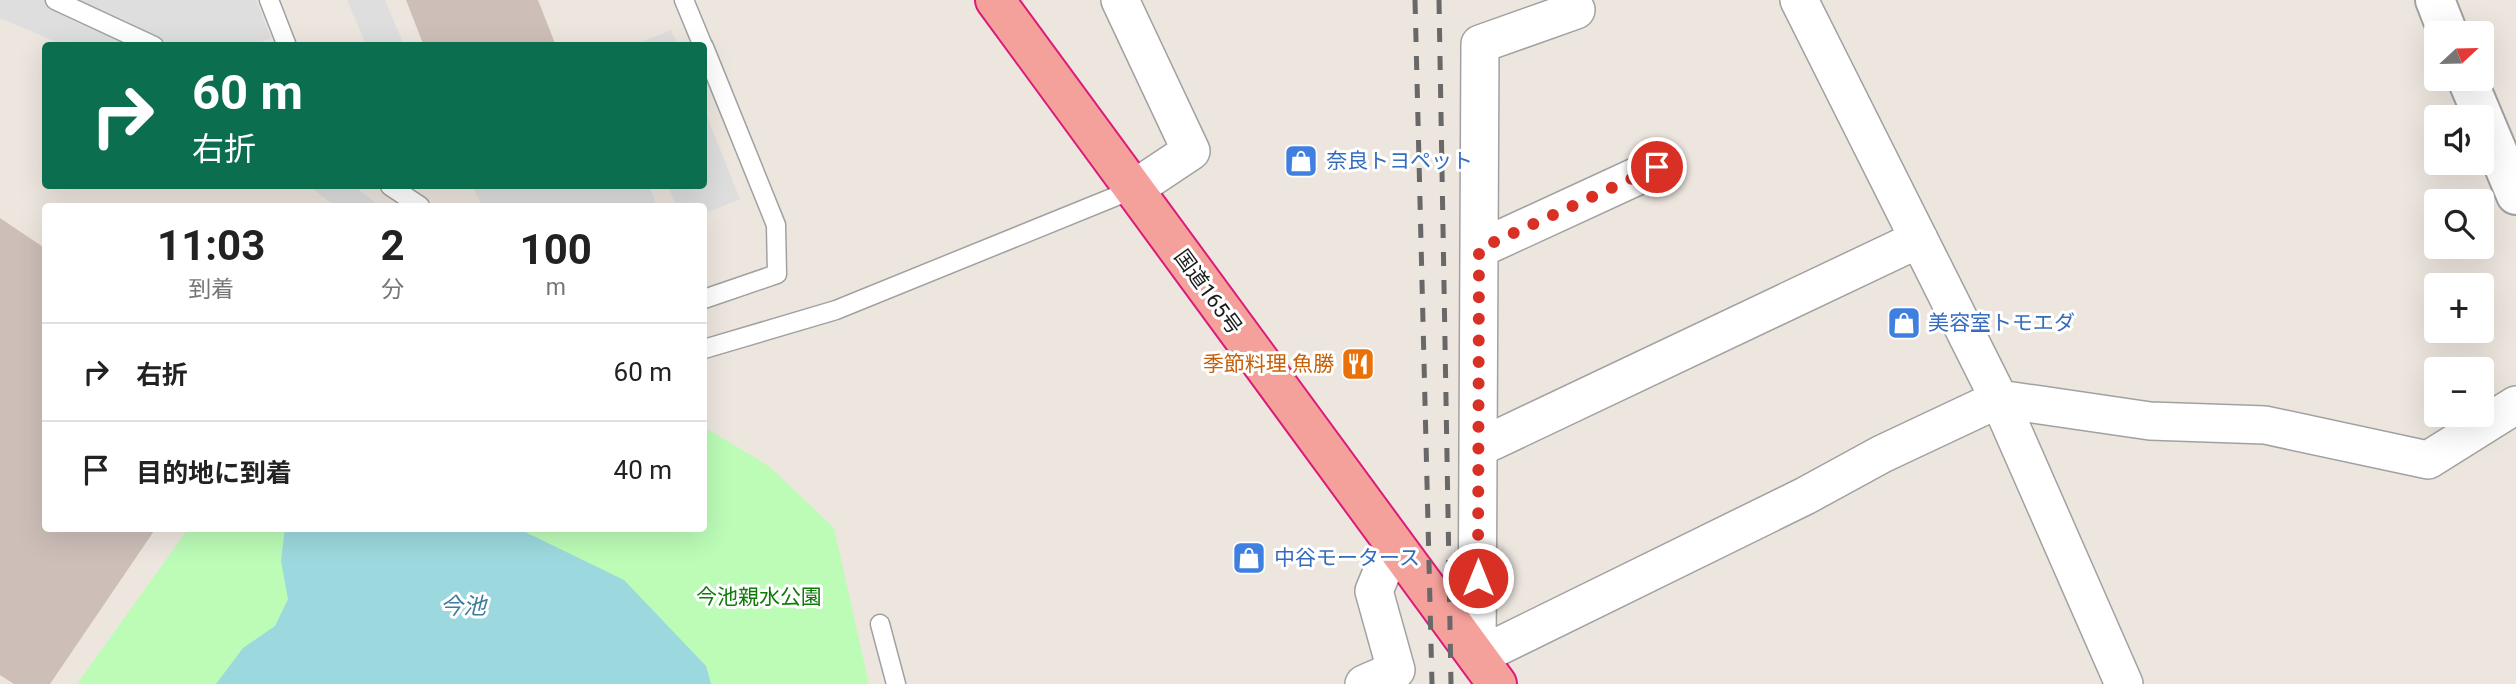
<!DOCTYPE html>
<html lang="ja">
<meta charset="utf-8">
<style>
:root{--surface:#fff;--page:#f6f6f6;--text:#222;--muted:#767676;--line:#e0e0e0}
body{margin:0;font-family:Roboto,"Noto Sans JP",sans-serif;background:var(--page);color:var(--text);height:100vh;display:flex;flex-direction:column;font-size:26px;white-space:nowrap}
*{box-sizing:border-box;margin:0}
p{font-size:23px;color:var(--muted)}
.icon{flex:none;width:38px;height:38px;fill:none;stroke:currentColor;stroke-width:2;stroke-linecap:round;stroke-linejoin:round}
.map{position:relative;flex:1;overflow:hidden}
.drawer{position:absolute;left:42px;top:203px;width:665px;height:329px;display:flex;flex-direction:column;background:var(--surface);border-radius:7px;box-shadow:0 7px 28px #0002}
.drawer>*{flex:none}
.banner{position:absolute;left:42px;top:42px;width:665px;height:147px;border-radius:7px;box-shadow:0 7px 28px #0002;background:#0b6e4f;color:#fff;overflow:hidden}
.needle{width:46px;rotate:68deg}
.tools{position:absolute;left:2424px;top:21px;display:grid;gap:14px}
.tools a{display:grid;place-items:center;width:70px;height:70px;border-radius:7px;background:var(--surface);box-shadow:0 7px 28px #0002;font-size:35px}
.pin{position:absolute;display:grid;place-items:center;width:60px;height:60px;color:#fff;margin:-30px;border:4px solid #fff;border-radius:50%;box-shadow:0 2px 7px #0007}
.me{position:absolute;width:77px;margin:-38px;rotate:0deg;stroke-linejoin:round;filter:drop-shadow(0 0 5px #0008)}
.turn{display:flex;align-items:center;gap:24px;height:147px;padding:0 35px;font-size:32px}
.turn .icon{width:91px;height:91px;stroke-width:2.5}
.turn b{display:block;font-size:49px;line-height:60px}
.eta{display:flex;justify-content:space-evenly;align-items:center;height:119px;text-align:center}
.eta b{font-size:42px;font-weight:700;line-height:49px}
ul{padding:0;list-style:none}
li{display:flex;align-items:center;gap:21px;height:98px;padding:0 35px;border-top:2px solid var(--line)}
li div{flex:1}
li b{display:block;font-size:26px}
li em{font-style:normal}
.map>svg:first-child{display:block}
.park{fill:#bcfcb7}
.parking{fill:#dedede}
.water{fill:#9cd9de}
.building{fill:#cdbeb8}
.lines{fill:none;stroke-linecap:round;stroke-linejoin:round}
.service-casing{stroke:#a1a1a1;stroke-width:21}
.minor-casing{stroke:#a1a1a1;stroke-width:40}
.tertiary-casing{stroke:#a1a1a1;stroke-width:42}
.trunk-casing{stroke:#dc1a79;stroke-width:42}
.service{stroke:#fff;stroke-width:18}
.minor{stroke:#fff;stroke-width:37}
.tertiary{stroke:#fff;stroke-width:38}
.trunk{stroke:#f4a09b;stroke-width:38}
.rail{stroke:#686868;stroke-width:5;stroke-dasharray:14 14;stroke-linecap:butt}
.route{stroke:#d93025;stroke-width:12;stroke-dasharray:0 21.6}
.labels{text-anchor:middle;stroke-width:6;stroke-linejoin:round;paint-order:stroke}
.shop-label{font-size:21px;fill:#366cbe;stroke:#fff;text-anchor:start}
.street-label{font-size:21px;fill:#1a1a1a;stroke:#fff}
.food-label{font-size:21px;fill:#c56008;stroke:#fff;text-anchor:end}
.park-label{font-size:21px;fill:#0d7b06;stroke:#fff}
.water-label{font-size:23px;font-style:italic;fill:#3e7c9d;stroke:#fff}
</style>
<div class="map">
<svg width="2516" height="684" viewBox="0 0 2516 684">
<rect width="100%" height="100%" fill="#ede6df"/>
<!-- park -->
<path class="park" d="M704,427L770,467L834,528L869,684H77L188,529L704,528Z"/>
<!-- parking -->
<path class="parking" d="M0,0H256L271,38L252,46L63,45L0,18Z
M347,0H385L404,45H366Z
M671,30L678,45H634Z
M704,109L740,199L704,214V206H676L668,186H704Z
M309,186H354L380,206H335Z
M472,186H649L657,206H482Z"/>
<!-- water -->
<path class="water" d="M285,528L519,529L624,580L706,666L711,684H216L243,648L275,626L288,599L281,561Z"/>
<!-- building -->
<path class="building" d="M406,0H538L556,46H424Z
M0,218L46,249V528H156L50,684H14L0,675Z"/>
<g class="lines">
<defs>
<path id="service" d="M55,0L154,46
M269,0L287,46
M684,0L703,46
M704,47L776,225L777,274L704,299
M390,186L420,206
M704,349L836,310L1134,189
M880,624L896,684"/>
<path id="minor" d="M1120,0L1191,151L1134,189
M1799,0L1999,399L2124,684
M1576,10L1480,44L1477,657L1805,496L1882,454L1999,399L2150,421L2265,425L2428,460L2516,405
M1479,249L1657,167
M1478,448L1919,239
M1364,684L1396,670L1374,591L1393,545"/>
<path id="tertiary" d="M2435,0L2448,33
M2467,79L2516,195"/>
<path id="trunk" d="M995,0L1497,684"/>
</defs>
<!-- service casing -->
<use href="#service" class="service-casing"/>
<!-- minor casing -->
<use href="#minor" class="minor-casing"/>
<!-- tertiary casing -->
<use href="#tertiary" class="tertiary-casing"/>
<!-- trunk casing -->
<use href="#trunk" class="trunk-casing"/>
<!-- service -->
<use href="#service" class="service"/>
<!-- minor -->
<use href="#minor" class="minor"/>
<!-- tertiary -->
<use href="#tertiary" class="tertiary"/>
<!-- trunk -->
<use href="#trunk" class="trunk"/>
<!-- rail -->
<path class="rail" d="M1415,0L1432,684
M1439,0L1451,684"/>
</g>
<g class="lines">
<!-- route -->
<path class="route" d="M1478,578L1479,249L1657,167"/>
</g>
<!-- icons -->
<defs>
<symbol id="shop-square" viewBox="-11 -11 22 22"><rect x="-9" y="-9" width="18" height="18" rx="4" fill="#3f7fe0" stroke="#fff"/><path d="M-5-2.5h2.3a2.7 3.5 0 0 1 5.4 0H5L5.5 6h-11ZM-1.5-2.5h3a1.5 2.3 0 0 0-3 0Z" fill="#fff"/></symbol>
<symbol id="restaurant-square" viewBox="-11 -11 22 22"><rect x="-9" y="-9" width="18" height="18" rx="4" fill="#e8710a" stroke="#fff"/><path d="M-5-6h1v4h1v-4h1v4h1v-4h1v5L-1.5 .5V6h-2V.5L-5-1ZM5-6V6H3V1.5H1.5Q1.5-4 5-6Z" fill="#fff"/></symbol>
</defs>
<g fill-rule="evenodd">
<use href="#shop-square" x="1282" y="142" width="38" height="38"/>
<use href="#shop-square" x="1885" y="304" width="38" height="38"/>
<use href="#restaurant-square" x="1339" y="345" width="38" height="38"/>
<use href="#shop-square" x="1230" y="539" width="38" height="38"/>
</g>
<g class="labels">
<!-- shop labels -->
<g class="shop-label">
<text x="1326" y="168">奈良トヨペット</text>
<text x="1928" y="330">美容室トモエダ</text>
<text x="1274" y="565">中谷モータース</text>
</g>
<!-- street labels -->
<g class="street-label">
<text transform="translate(1208 292) rotate(54)" y="7">国道165号</text>
</g>
<!-- food labels -->
<g class="food-label">
<text x="1334" y="371">季節料理 魚勝</text>
</g>
<!-- park labels -->
<g class="park-label">
<text x="759" y="604">今池親水公園</text>
</g>
<!-- water labels -->
<g class="water-label">
<text x="463" y="614">今池</text>
</g>
</g>
</svg>
<div class="tools">
<a><svg class="needle" viewBox="-14 -14 28 28"><path d="M0-13l5 13h-10z" fill="#e53935"/><path d="M0 13l5-13h-10z" fill="#767676"/></svg></a>
<a><svg class="icon" aria-label="sound" viewBox="0 0 24 24"><path d="M4 9h4l5-4v14l-5-4H4zM17 9q2 3 0 6"/></svg></a>
<a><svg class="icon" aria-label="search" viewBox="0 0 24 24"><circle cx="10" cy="10" r="6"/><path d="M15 15l6 6"/></svg></a>
<a>+</a>
<a>−</a>
</div>
<div class="pin" style="left:1657px;top:167px;background:#d93025"><svg class="icon" aria-label="arrive" viewBox="0 0 24 24"><path d="M6 21V4h12l-3 4 3 4H6"/></svg></div>
<svg class="me" style="left:1478px;top:578px" viewBox="-20 -20 40 40"><circle r="17" fill="#d93025" stroke="#fff" stroke-width="3"/><path d="M0-11L8 9 0 5-8 9z" fill="#fff"/></svg>
<div class="banner">
<div class="turn"><svg class="icon" aria-label="right" viewBox="0 0 24 24"><path d="M7 20v-9h11M14 6l5 5-5 5"/></svg><div><b>60 m</b>右折</div></div>
</div>
<section class="drawer">
<div class="eta">
<div><b>11:03</b><p>到着</p></div>
<div><b>2</b><p>分</p></div>
<div><b>100</b><p>m</p></div>
</div>
<ul>
<li><svg class="icon" aria-label="right" viewBox="0 0 24 24"><path d="M7 20v-9h11M14 6l5 5-5 5"/></svg><div><b>右折</b></div><em>60 m</em></li>
<li><svg class="icon" aria-label="arrive" viewBox="0 0 24 24"><path d="M6 21V4h12l-3 4 3 4H6"/></svg><div><b>目的地に到着</b></div><em>40 m</em></li>
</ul>
</section>
</div>
